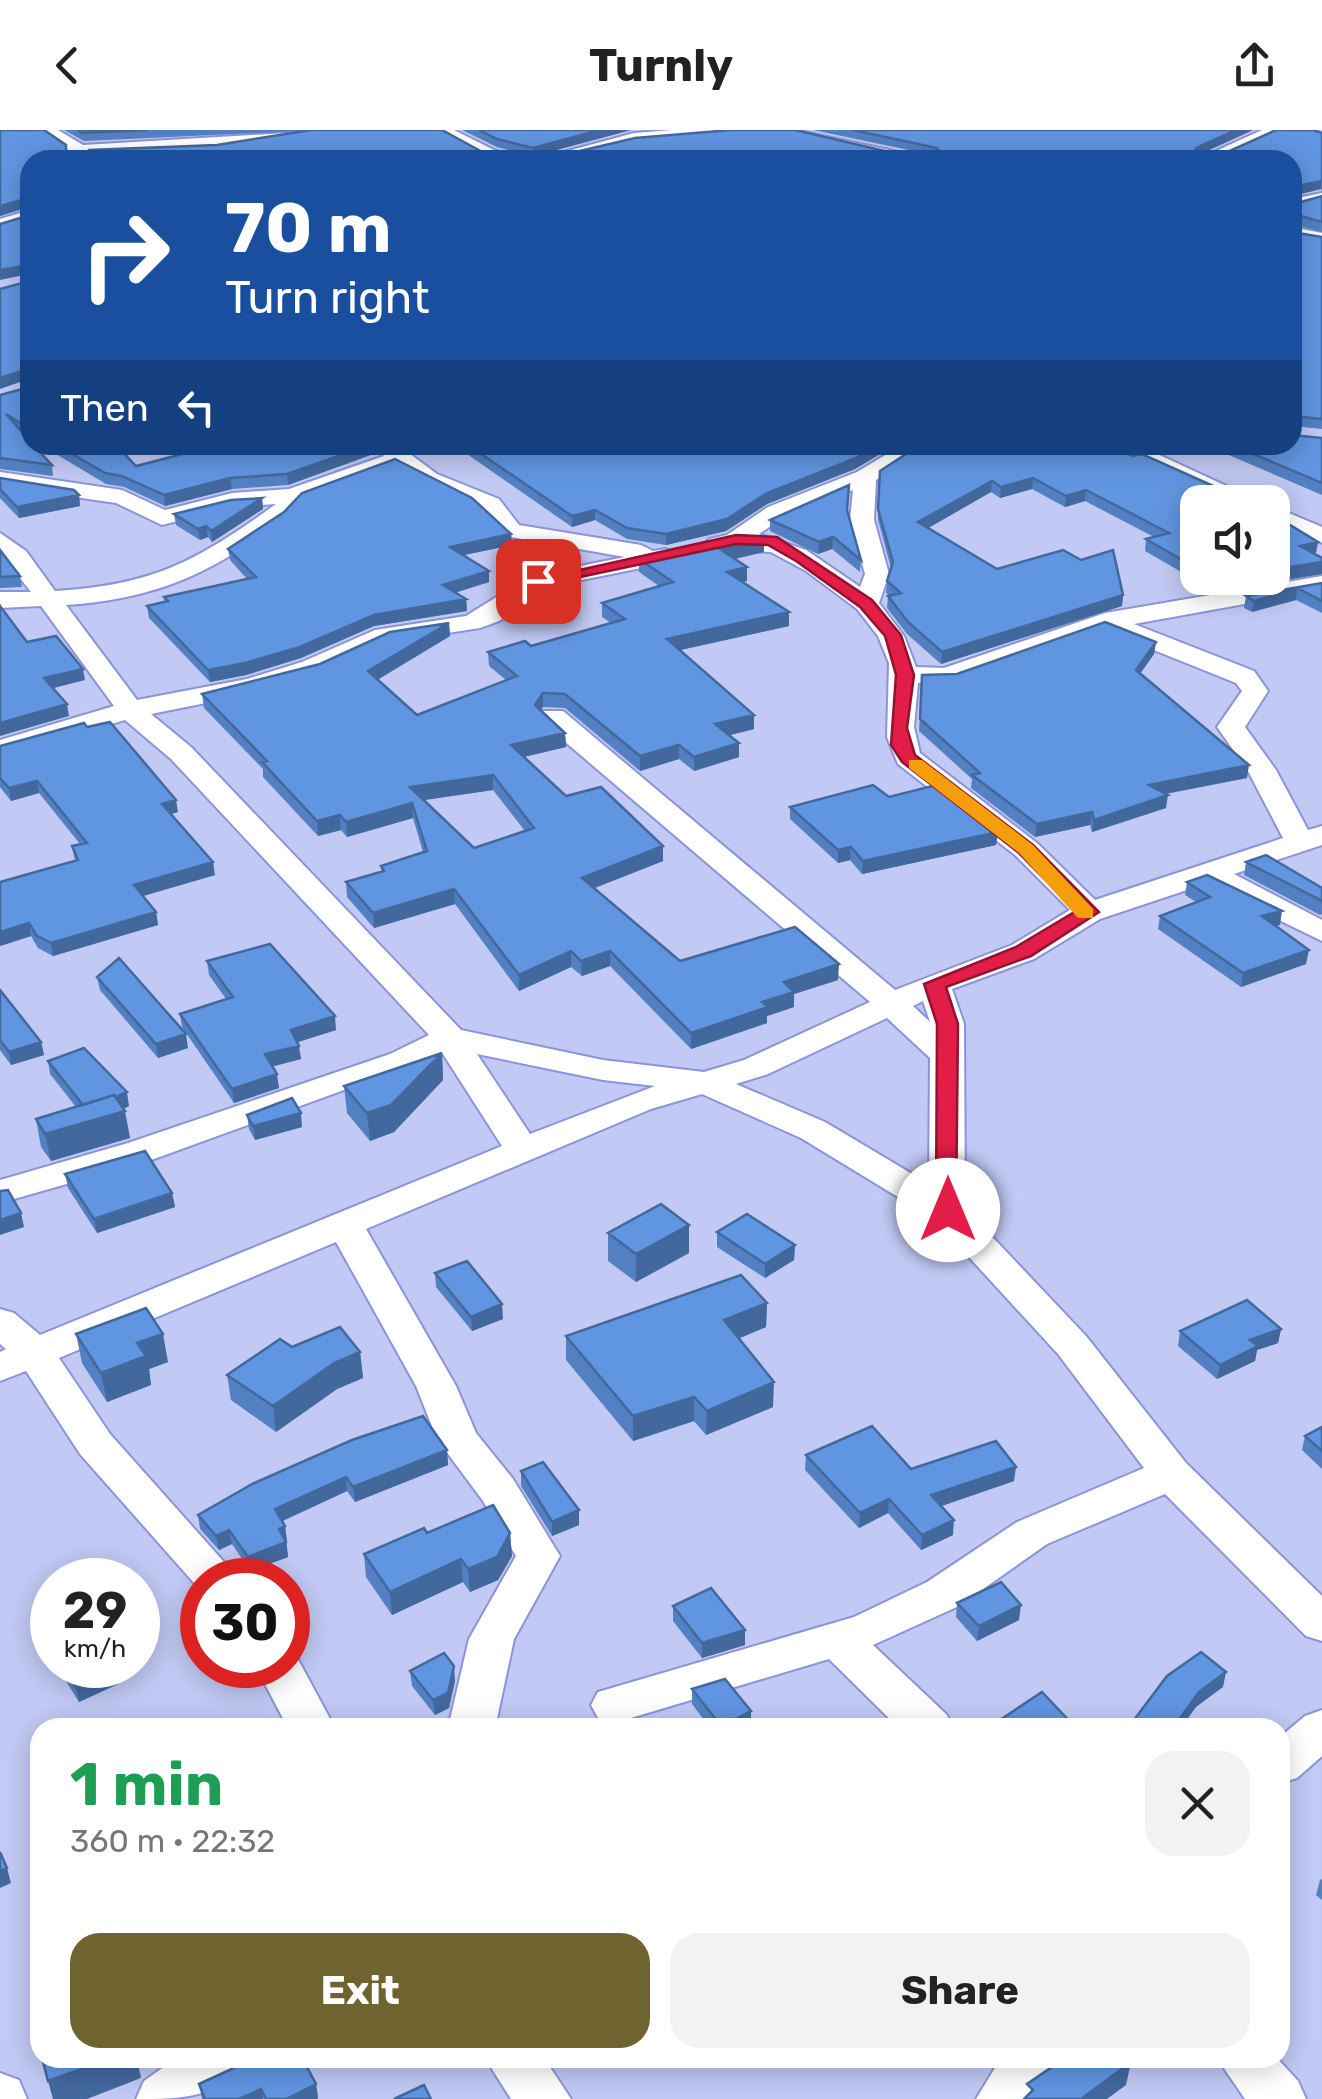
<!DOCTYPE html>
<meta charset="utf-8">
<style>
:root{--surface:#fff;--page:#f2f2f2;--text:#222;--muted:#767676;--accent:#6f6430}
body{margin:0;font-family:Rubik,sans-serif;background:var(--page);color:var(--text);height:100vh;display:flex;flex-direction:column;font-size:38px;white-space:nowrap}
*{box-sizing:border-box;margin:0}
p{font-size:32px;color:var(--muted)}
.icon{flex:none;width:55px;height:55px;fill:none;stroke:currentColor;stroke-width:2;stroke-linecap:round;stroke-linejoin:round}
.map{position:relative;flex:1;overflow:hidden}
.side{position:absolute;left:30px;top:1588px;width:1260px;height:350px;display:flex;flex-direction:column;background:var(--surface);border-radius:30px;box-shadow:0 5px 25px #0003}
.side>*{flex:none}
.guide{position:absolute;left:20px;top:20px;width:1282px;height:305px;border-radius:30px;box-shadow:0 5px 25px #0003;background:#1a4fa0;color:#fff;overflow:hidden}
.controls{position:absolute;left:1180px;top:355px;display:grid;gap:20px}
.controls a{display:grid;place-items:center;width:110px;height:110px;border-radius:20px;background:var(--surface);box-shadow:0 5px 25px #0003;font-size:50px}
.speed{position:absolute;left:30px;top:1428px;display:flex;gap:20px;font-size:50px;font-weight:700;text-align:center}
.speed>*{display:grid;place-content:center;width:130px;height:130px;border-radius:50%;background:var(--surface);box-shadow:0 5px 25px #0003;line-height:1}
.speed small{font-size:25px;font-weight:400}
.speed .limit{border:15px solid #d22;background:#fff;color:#111}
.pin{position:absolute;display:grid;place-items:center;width:85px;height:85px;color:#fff;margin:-42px;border-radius:20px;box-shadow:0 5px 15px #0006}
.me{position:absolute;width:110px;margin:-55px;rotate:0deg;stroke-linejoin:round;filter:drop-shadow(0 0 8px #0008)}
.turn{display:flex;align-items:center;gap:35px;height:210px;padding:0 40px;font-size:45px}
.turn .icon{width:130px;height:130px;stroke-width:2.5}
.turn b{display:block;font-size:70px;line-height:85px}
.then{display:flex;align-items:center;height:95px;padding:0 40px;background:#0003;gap:20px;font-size:38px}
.round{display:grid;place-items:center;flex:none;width:105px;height:105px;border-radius:30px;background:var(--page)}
.head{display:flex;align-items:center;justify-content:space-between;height:170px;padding:0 40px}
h1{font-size:60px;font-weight:700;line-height:75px;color:#1e9e55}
.button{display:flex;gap:20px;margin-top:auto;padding:20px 40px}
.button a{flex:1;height:115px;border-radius:30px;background:var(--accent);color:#fff;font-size:40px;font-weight:700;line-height:115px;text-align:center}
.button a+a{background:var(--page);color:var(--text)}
header{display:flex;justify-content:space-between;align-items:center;height:130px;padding:0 40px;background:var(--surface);font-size:45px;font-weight:700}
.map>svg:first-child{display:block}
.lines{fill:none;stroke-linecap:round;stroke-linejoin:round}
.street-casing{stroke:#8b94d9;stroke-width:4}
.street{fill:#fff;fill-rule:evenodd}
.wall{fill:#5380c2;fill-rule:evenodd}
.shaded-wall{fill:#43689e}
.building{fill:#6095e1;stroke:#43689e;stroke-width:2.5;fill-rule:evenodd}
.route{fill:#e11d48;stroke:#92132f;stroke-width:2.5}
.slow{fill:#f59e0b}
</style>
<header><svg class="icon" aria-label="back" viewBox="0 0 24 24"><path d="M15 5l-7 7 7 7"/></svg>Turnly<svg class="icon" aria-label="share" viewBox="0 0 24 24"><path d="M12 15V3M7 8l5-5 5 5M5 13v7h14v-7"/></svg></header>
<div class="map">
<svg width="1322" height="1969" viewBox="0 0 1322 1969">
<rect width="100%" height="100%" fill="#c1c9f4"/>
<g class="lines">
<defs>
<path id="street" d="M38,0H58L83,15L339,0L217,20L87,25L86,30H70L71,22Z
M433,0H454L496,21L533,30L486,29Z
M672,0H738L730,5L634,13L563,30H534L634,3Z
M762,0H795L936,30H902Z
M1262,0H1284L1218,30H1196Z
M1322,63V73L1292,79V69Z
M30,80V91L0,100V89Z
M1292,97L1322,103V113L1292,108Z
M373,315H398L437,344L499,369L519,395L641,415L653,421L666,419L678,426L666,433L547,457L499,491L480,498L390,512L320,544L261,562L151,584L191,617L461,900L603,930L704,942L744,930L870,872L543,593L539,587L543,581H563L895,860L1012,815L1070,780L1015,725L898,634L887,607L889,533L878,506L857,479L806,441L771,422L709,419L705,414L709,409L727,405L768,377L857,342L902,315H928L876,350L874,390L889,444L879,473L904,506L916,537L944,538L1105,483L1322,446V460L1134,494L1254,541L1268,561L1245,597L1276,640L1308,700L1322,696V715L1234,744L1322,790V811L1205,754L1100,789L1034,829L952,859L964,894L965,1078L1086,1206L1186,1333L1322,1466V1511L1306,1506L1165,1364L1047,1414L959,1476L873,1515L947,1585L953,1598H899L829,1529L614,1593L598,1588L591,1575L598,1562L854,1487L927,1452L1017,1392L1144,1338L1058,1224L934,1089L801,1008L702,964L651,979L366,1099L456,1256L476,1303L513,1349L560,1426L514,1509L495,1598H448L469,1509L516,1426L483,1371L437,1309L416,1256L336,1112L59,1228L110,1304L240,1450H202V1462L80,1324L26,1241L0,1251V1222L6,1219L0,1214V1179L14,1183L40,1205L502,1016L443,924L154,1029L0,1073V1050L128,1013L390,924L429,905L171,629L125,590L0,627V610L114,576L41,476L0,478V462H31L0,423V403L26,421L55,461C154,455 197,431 276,374L232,377L162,395L116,373L0,356V342L122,360L165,380L232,363L289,359L384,326ZM398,336C423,355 451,361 478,377C490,384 491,399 505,406L625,427L530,446L466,486L375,500L302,532L247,549L137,570L66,475C141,470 201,450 260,405C276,394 291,388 301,371ZM853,360L850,390L865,444L860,457L806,420L759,404L784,387ZM1104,500L1236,553L1242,561L1217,597L1248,641L1283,708L1095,770L1037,713L920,623L914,597L918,553L955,552ZM923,871L930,892L913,876ZM887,888L930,928L929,1054L825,992L736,954L768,944ZM477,924L603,950L655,956L530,1004Z
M1108,315H1138L1261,372H1231Z
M1272,376L1322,397V413L1272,392Z
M288,1520L294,1522L335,1598H288L255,1535H288Z
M1322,1580V1626L1297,1648L1280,1653V1607L1305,1586Z
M176,1928H244C221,1969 183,1969 136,1969L144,1951Z
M485,1928H544L571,1969H511Z
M1001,1928H1058L1034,1969H976Z
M1217,1928H1277L1298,1951L1306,1969H1245Z
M0,1943L19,1950L27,1969H0Z"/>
</defs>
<!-- street casing -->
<use href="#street" class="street-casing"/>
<!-- street -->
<use href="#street" class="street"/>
</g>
<!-- wall -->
<path class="wall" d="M0,0H44L66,15L67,24L85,25L89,20L217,15L302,1L84,11L64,0H442L486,24L527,25L497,17L462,0H631L538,25H563L635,8L731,0H795L902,25L923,23L813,0H1253L1200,24L1221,25L1276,0H1313L1322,3V62L1321,59L1292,66V30H30V77L0,86Z
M1322,66V102L1292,94L1294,74Z
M1292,102L1322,107V299L1292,296Z
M30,257V308L24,305L52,335L53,346L0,339V265Z
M1322,308V365L1210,317V315H1292Z
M41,315H116L136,336L376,323L288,355L232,359L165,376L124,357L106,354Z
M454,315H895L855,339L767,374L726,401L666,415L627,409L595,390L572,397Z
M920,315H1108L1133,326L1142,324L1231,364L1242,365L1255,372H1198V448H1272V384L1318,412L1315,424L1322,428V444L1214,461L1145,421L1146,409L1154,407L1085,371L1065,377L1032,359L1000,368L991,362L928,398L997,439L1063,420L1081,430L1113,420L1123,465L1122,476L941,534L907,504L887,478L888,466H890L886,463L887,451L891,438L878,390L880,341Z
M0,348L79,365L80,376L19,388L0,368Z
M262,368L263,379L212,412L208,407L200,410L176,395L174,384Z
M847,381L861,430L860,442L832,419L818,424L770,401V390Z
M511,404L512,415L463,425L489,452L455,463L466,469L467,481L374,496L301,528L246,545L210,552L149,488L147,476L164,472V467L247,449L230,430L228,419Z
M0,420L20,446L22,457L0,458Z
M764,422L735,429L747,451L742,452L789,482V496L680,520L754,585V599L729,605L739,627L694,641L679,629L640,641L565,578L543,577L541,580L565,603L566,617L523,627L566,666L663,731L594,758L680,831L838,850L794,864V877L767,886V893L691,919L610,836L582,846L571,837L519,861L455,774L374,798L347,767L346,752L381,742V736L423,722L413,688L347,707L341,700L318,706L263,647V639L204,578L202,564L320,534L449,493L450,506L378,549L417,585L506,550L489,536L488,522L531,516L611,493L602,487V473L659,456L639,442V429ZM493,660L525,701L474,718L423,670Z
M1322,453V483L1296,470L1252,482L1244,478L1246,466Z
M1156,512L1154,524L1140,544L1247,648L1166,664V678L1092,702L1090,695L1035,707L971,658L972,649L919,601L922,545L957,544Z
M0,616L178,682L171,684L215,745L143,766L156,782L158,795L53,826L38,818L31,806L0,816L75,731L72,716L80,714L39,663L11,671L0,657Z
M889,667L998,702L996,715L862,744L850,730L838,733L790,689V677Z
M1246,732L1322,758V784L1320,785L1244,745Z
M1187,752L1280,795L1275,796L1306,834L1241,857L1158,799L1160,786L1196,772L1185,765Z
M207,831L336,900L297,912L301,929L273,936L279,958L234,973L182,897L180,884L226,869L209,845Z
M97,847L188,918L158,928L100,860Z
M0,860L41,912L44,925L11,935L0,920Z
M442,923L443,950L394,1002L370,1011L347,983L344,956Z
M48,931L129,976L123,979L130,1008L51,1031L41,1017L36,989L76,977L50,944Z
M247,985L302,997L255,1010L249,999Z
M65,1044L172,1063L175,1077L97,1103L68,1058Z
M689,1095V1123L636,1152L608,1131V1103Z
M717,1102L795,1115L794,1130L765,1148L717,1117Z
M435,1143L503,1189L472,1201L436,1157Z
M767,1173L766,1197L739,1208L773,1277L706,1305L694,1291L633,1311L566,1230V1206Z
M1281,1199L1278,1213L1257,1220L1255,1231L1217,1249L1178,1216L1180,1201Z
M76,1204L168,1232L149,1239L151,1255L107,1272L82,1233Z
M292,1217L360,1222L363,1248L337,1259L276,1302L231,1270L227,1245Z
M1322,1297V1339L1302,1320L1305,1306Z
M447,1320L448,1335L355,1372L347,1361L283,1391L285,1396L288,1427L250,1441L232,1414L219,1420L200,1399L198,1385Z
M806,1325L911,1339L1014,1351L941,1376L953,1405L921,1420L888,1383L859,1398L805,1340Z
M521,1341L579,1395L552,1406L521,1356Z
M427,1403H510L512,1426L498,1450L470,1462L463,1452L392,1485L366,1447L364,1424Z
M957,1473L1019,1490L977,1511L956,1487Z
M673,1476L745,1500V1515L702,1528L673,1491Z
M52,1501V1530L47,1520L43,1505Z
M56,1535H113L118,1554L79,1572Z
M410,1541L455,1551L449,1578L435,1585L412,1556Z
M692,1559L751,1581V1596L710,1598L692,1574Z
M1322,1749V1770L1316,1765L1320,1750Z
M242,1928H302L316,1954L318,1968L202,1969L199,1954L243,1933Z"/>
<!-- shaded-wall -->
<path class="shaded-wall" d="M600,0H631L533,26V18Z
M1236,0H1253L1194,27L1196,18Z
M1322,51L1321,59L1292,66V57Z
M28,68L29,76L0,86V76Z
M28,135L29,144L0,150V140Z
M28,239L29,249L0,259V248Z
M370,315H376V323L288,355L287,344Z
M878,315H895L855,339L767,374L726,401L666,415V404Z
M230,348L232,359L165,376L164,365Z
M1033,348L1032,359L1000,368L1001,357Z
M992,351L991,362L918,404V392Z
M1086,360L1085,371L1065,377L1066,366Z
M79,365L80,376L19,388L17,377Z
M262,368L263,379L212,412L211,401Z
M595,380V390L572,397V386Z
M206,396L208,407L200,410L198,399Z
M511,404L512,415L450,428V417Z
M833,407L832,419L818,424L819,412Z
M764,408V422L720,432V419Z
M1318,412L1316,423L1300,416Z
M1322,432V444L1214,461L1216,449L1226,448H1272V440Z
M747,437V451L727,456V442Z
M489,441V452L443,466V455Z
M1297,458L1296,470L1252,482L1254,471Z
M1123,465L1122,476L941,534L942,522Z
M466,469L467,481L374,496L301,528L246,545L210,552L208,540L374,485Z
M789,482V496L667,523V509Z
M449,493L450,506L369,555L368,541Z
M1156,512L1154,524L1134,552L1136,540Z
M83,539L85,550L46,560L44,548Z
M543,563V577L536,589L535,575Z
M67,574L69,586L0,606V593Z
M754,585V599L715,609V594Z
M565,603L566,617L511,630V615Z
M739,613V627L694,641V627Z
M679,615V629L640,641V626Z
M1249,635L1247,648L1147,667L1149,655Z
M493,645V660L411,672L410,657Z
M37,651L39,663L11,671L9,658Z
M1168,665L1166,678L1092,702L1094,690Z
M176,670L178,682L163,686L162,674Z
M412,673L413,688L347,707L346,692Z
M1092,682L1090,695L1035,707L1037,694Z
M340,685L341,700L318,706L317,691Z
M998,702L996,715L862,744L863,731Z
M663,716V731L582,763V748Z
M851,717L850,730L838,733V720Z
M213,732L215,745L136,768L134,755Z
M454,759L455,774L374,798L373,783Z
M1282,781L1280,795L1260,799L1262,786Z
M156,782L158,795L53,826L51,813Z
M29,793L31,806L0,816V802Z
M1309,820L1306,834L1241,857L1243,843Z
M571,821V837L519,861V845Z
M610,821V836L582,846L581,831Z
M839,834L838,850L794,864V877L767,886V893L691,919V903L762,872L784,852Z
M335,886L336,900L292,914L291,900Z
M186,904L188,918L158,928L156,914Z
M41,912L44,925L11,935L9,922Z
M299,916L301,929L267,938L265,924Z
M442,923L443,950L394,1002L370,1011L367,983Z
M277,944L279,958L234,973L232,959Z
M127,962L129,976L99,989L125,981L130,1008L51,1031L45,1004L87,979Z
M301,983L302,997L255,1010L253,996Z
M172,1063L175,1077L97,1103L94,1089Z
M21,1083L24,1097L0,1105V1090Z
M689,1095V1123L636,1152V1124Z
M795,1115L794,1130L765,1148V1134Z
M767,1173L766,1197L724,1215V1190Z
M502,1174L503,1189L472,1201L471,1187Z
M1281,1199L1278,1213L1257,1220L1255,1231L1217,1249L1220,1235L1250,1210Z
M163,1204L168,1232L149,1239L151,1255L107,1272L101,1243L137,1213Z
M360,1222L363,1248L337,1259L276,1302L273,1276L334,1233Z
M774,1252L773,1277L706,1305L707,1281Z
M694,1267V1291L633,1311V1286Z
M447,1320L448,1335L355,1372L353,1357Z
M1016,1337L1014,1351L930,1380L931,1365Z
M346,1347L347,1361L277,1393L275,1379Z
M889,1369L888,1383L859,1398L860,1383Z
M579,1380V1395L552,1406V1392Z
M954,1390L953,1405L921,1420L922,1405Z
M285,1396L287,1411L281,1414L279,1399Z
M229,1400L232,1414L219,1420L216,1406Z
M510,1403L512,1426L498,1450L470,1462L468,1439Z
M286,1412L288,1427L250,1441L248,1427Z
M461,1429L463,1452L392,1485L390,1462Z
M1021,1475L1019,1490L977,1511L979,1496Z
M745,1500V1515L702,1528V1513Z
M454,1536L455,1551L449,1578L435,1585L433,1570Z
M115,1539L118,1554L79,1572L76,1557Z
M1226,1542L1223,1557L1196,1577L1181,1598H1173L1199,1562Z
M751,1581V1596L721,1598V1596Z
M7,1738L11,1753L0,1758V1741Z
M112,1928H137L141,1948L87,1969H53L48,1951Z
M1131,1932L1126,1955L1107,1969H1081Z
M316,1954L318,1968L317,1969H286Z
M261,1959L263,1969H239Z"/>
<!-- building -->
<path class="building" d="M0,0H44L66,15V24L85,25L89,20L217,15L311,0H442L486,24L563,25L635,8L731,0H795L902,25L940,22L937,18L853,0H1236L1196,18L1194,24L1221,25L1276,0H1313L1322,3V51L1292,57V30H30V69L28,68L0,76Z
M78,0H147L83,3Z
M479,0H600L533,18L497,9Z
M1322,66V92L1294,84L1292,86V72L1294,74Z
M30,85V142L28,135L0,140V94Z
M1292,102L1322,107V289L1292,286Z
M30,151V241L28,239L0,248V159Z
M30,257V299L6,284L30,311V315H33L52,335L0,328V265Z
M1292,305L1322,308V353L1232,315H1292Z
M57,315H116L136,336L217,315H370L287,344L230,348L164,365L122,346L105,343Z
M468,315H878L856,328L767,363L727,389L666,404L627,398L595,380L572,386Z
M920,315H1108L1133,326L1142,324L1231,364L1242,365L1255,372H1198V439L1146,409L1169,403L1086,360L1066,366L1033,348L1001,357L992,351L918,392L997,439L1063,420L1081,430L1113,420L1123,465L942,522L908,492L888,466L901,463L887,451L893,432L878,379L880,341Z
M395,329L472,368L511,404L450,417L489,441L443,455L466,469L374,485L300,517L245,533L208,540L147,476L168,471L164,467L256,447L228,419L284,382L302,363Z
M0,348L74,360L79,365L17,377L0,359Z
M849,355L847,380L861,430L833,407L819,412L770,390Z
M262,368L211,401L206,396L198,399L174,384L231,370Z
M1272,384L1318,412L1300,416L1322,428V432L1272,440Z
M737,407L764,408L720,419L747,437L727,442L789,482L667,509L754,585L715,594L739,613L694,627L679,615L640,626L565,564L543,563L535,575L565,603L511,615L566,666L601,657L663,716L582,748L680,831L795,797L839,834L784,852L794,862L762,872L768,877L691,903L610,821L581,831L571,821L519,845L454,759L373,783L346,752L384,741L381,736L427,721L412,673L346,692L340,685L317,691L262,632L267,631L202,564L320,534L390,502L449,493L368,541L417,585L517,546L488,522L525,511L531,516L625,489L602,473L673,452L639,429ZM493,645L534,698L474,718L410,657Z
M0,420L20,446L0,447Z
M1322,453V471L1297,458L1254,471L1246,466Z
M0,476L27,512L56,506L83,539L44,548L67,574L0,593Z
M1105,492L1156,512L1136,540L1249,635L1149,655L1168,665L1094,690L1092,682L1037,694L972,645L980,643L920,589L922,545L957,544Z
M110,592L176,670L162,674L213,732L134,755L156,782L51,813L36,805L29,793L0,802V752L78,730L72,716L87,713L37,651L9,658L0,648V616L84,593L87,597Z
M873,655L889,667L936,655L998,702L863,731L851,717L838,720L790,677Z
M1266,725L1322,758V771L1246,732Z
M1207,745L1282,781L1262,786L1309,820L1243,843L1160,786L1210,767L1187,752Z
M270,814L335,886L291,900L299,916L265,924L277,944L232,959L180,884L233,867L207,831Z
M119,828L186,904L156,914L97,847Z
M0,860L41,912L9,922L0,910Z
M84,918L127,962L116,967L114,965L83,975L48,931Z
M442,923L391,975L367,983L344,956Z
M114,965L125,981L45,1004L36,989Z
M292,968L301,983L253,996L247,985Z
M145,1021L172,1063L94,1089L65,1044Z
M8,1060L21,1083L0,1090V1061Z
M661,1074L689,1095L636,1124L608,1103Z
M747,1084L795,1115L765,1134L717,1102Z
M467,1131L502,1174L471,1187L435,1143Z
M741,1145L767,1173L724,1190L774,1252L707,1281L694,1267L633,1286L566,1206Z
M1247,1170L1281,1199L1250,1210L1258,1216L1220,1235L1180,1201Z
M146,1178L163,1204L137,1213L146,1226L101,1243L76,1204Z
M340,1197L360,1222L334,1233L273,1276L227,1245L280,1209L292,1217Z
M423,1286L447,1320L353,1357L346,1347L275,1379L285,1396L279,1399L286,1412L248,1427L229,1400L216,1406L198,1385L252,1354L352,1310Z
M872,1296L911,1339L996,1311L1016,1337L931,1365L954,1390L922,1405L889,1369L860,1383L806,1325Z
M1322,1297V1321L1305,1306Z
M543,1332L579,1380L552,1392L521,1341Z
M493,1375L510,1403L497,1427L468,1439L461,1429L390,1462L364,1424L424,1398L427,1403Z
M1001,1452L1021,1475L979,1496L957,1473Z
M711,1458L745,1500L702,1513L673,1476Z
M52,1501V1520L43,1505Z
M1201,1522L1226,1542L1199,1562L1173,1598H1128L1167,1546Z
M444,1523L454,1536L448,1563L433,1570L410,1541Z
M62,1535H113L115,1539L76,1557Z
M725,1549L751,1581L721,1596L692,1559Z
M1042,1562L1076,1598H992L991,1596Z
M0,1722L7,1738L0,1741Z
M40,1906V1922L36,1907Z
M42,1928H112L48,1951Z
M244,1928H302L316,1954L286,1969H266L261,1959L239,1969H205L199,1954L247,1932Z
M1065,1928H1126L1131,1932L1081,1969H1024L1033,1960L1027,1954Z
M424,1955L431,1969H394Z"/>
<!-- route -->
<path class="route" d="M736,405L777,407L872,470L901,505L914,545L907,598L915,625L1033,715L1099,782L1031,826L946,857L958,894L956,1086H939L936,1080L937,894L924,854L1016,817L1076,781L1019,723L902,632L891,615L896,545L885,506L860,477L796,431L768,415L736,414L538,456L530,451Z"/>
<!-- slow -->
<path class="slow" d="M909,630H922L1033,715L1093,779V788H1078L1019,723L909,638Z"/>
</svg>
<div class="controls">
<a><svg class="icon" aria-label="sound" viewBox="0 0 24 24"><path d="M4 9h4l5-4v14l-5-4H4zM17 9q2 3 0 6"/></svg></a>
</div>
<div class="speed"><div>29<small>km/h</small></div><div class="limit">30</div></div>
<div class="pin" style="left:538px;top:451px;background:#d93025"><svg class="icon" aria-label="arrive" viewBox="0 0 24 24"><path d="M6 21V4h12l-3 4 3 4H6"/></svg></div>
<svg class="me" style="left:948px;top:1080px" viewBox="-20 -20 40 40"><circle r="19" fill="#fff"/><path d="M0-13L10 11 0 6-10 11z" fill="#e11d48"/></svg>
<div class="guide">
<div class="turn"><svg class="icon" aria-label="right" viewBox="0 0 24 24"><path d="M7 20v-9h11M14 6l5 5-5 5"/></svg><div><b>70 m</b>Turn right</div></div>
<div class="then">Then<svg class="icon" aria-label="left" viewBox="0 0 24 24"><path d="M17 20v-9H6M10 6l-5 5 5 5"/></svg></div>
</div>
<section class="side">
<div class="head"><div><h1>1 min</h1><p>360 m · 22:32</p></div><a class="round"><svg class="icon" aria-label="close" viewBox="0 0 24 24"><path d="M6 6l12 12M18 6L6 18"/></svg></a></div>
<div class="button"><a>Exit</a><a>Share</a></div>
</section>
</div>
